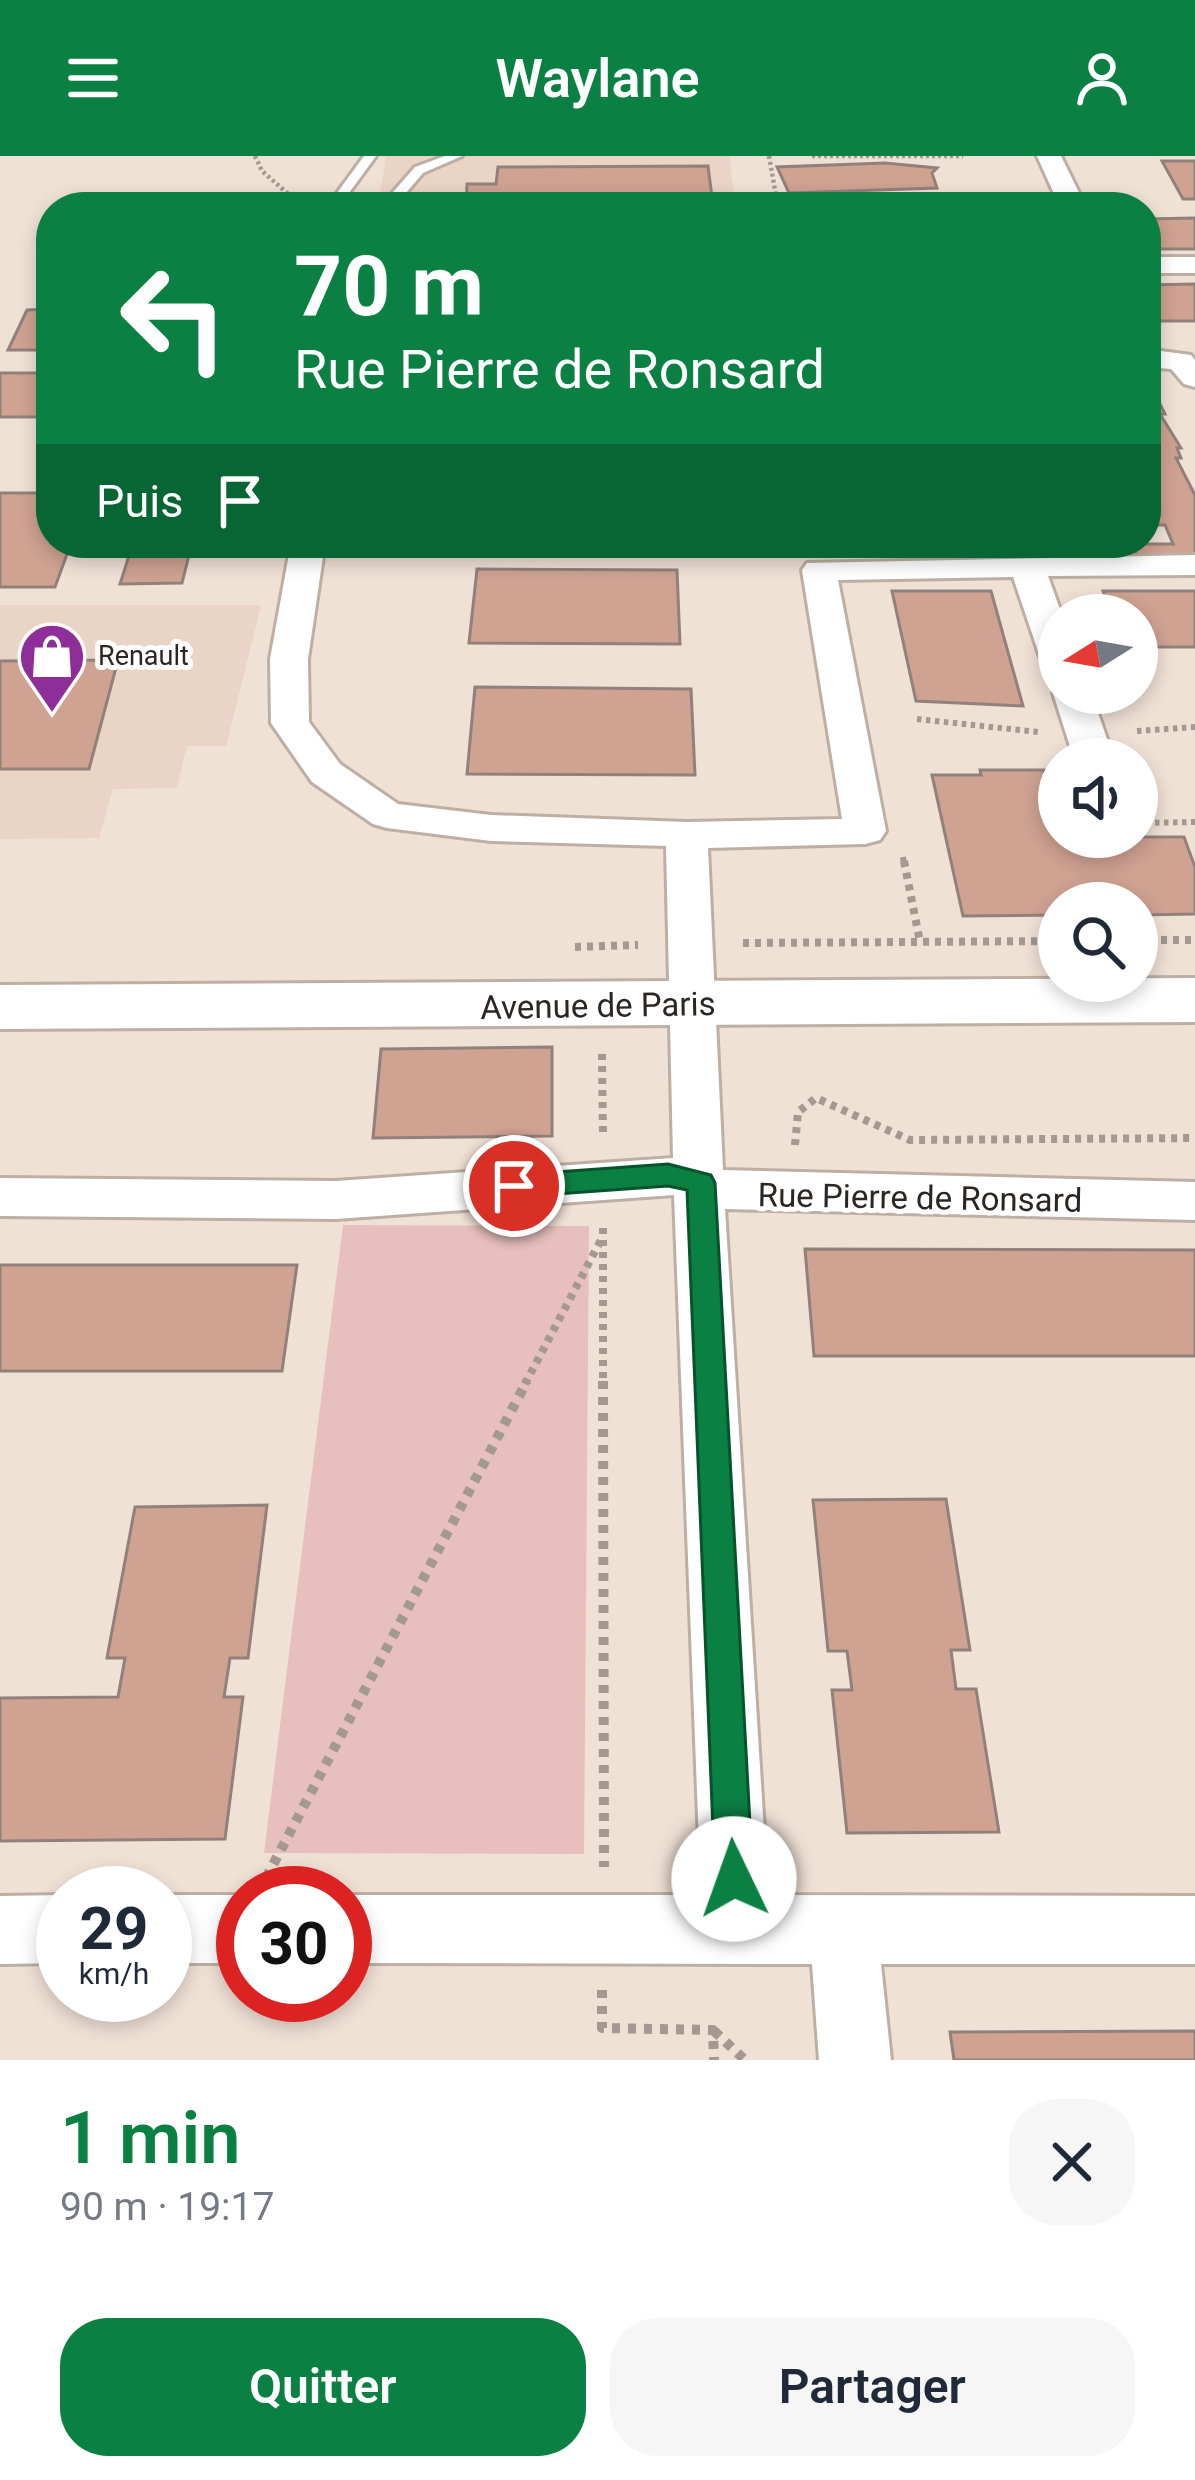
<!DOCTYPE html>
<html lang="fr">
<meta charset="utf-8">
<style>
:root{--surface:#fff;--page:#f6f6f7;--text:#1f2937;--muted:#747a83;--accent:#0b8043}
body{margin:0;font-family:Roboto,sans-serif;background:var(--page);color:var(--text);height:100vh;display:flex;flex-direction:column;font-size:45px;white-space:nowrap}
*{box-sizing:border-box;margin:0}
p{font-size:39px;color:var(--muted)}
.icon{flex:none;width:66px;height:66px;fill:none;stroke:currentColor;stroke-width:2;stroke-linecap:round;stroke-linejoin:round}
.map{position:relative;height:1904px;overflow:hidden}
.side{display:flex;flex-direction:column;background:var(--surface);flex:1}
.side>*{flex:none}
.hud{position:absolute;left:36px;top:36px;width:1125px;height:366px;border-radius:48px;box-shadow:0 6px 18px #0003;background:#0b8043;color:#fff;overflow:hidden}
.needle{width:78px;rotate:259deg}
.fabs{position:absolute;left:1038px;top:438px;display:grid;gap:24px}
.fabs a{display:grid;place-items:center;width:120px;height:120px;border-radius:50%;background:var(--surface);box-shadow:0 6px 18px #0003;font-size:60px}
.speed{position:absolute;left:36px;top:1710px;display:flex;gap:24px;font-size:60px;font-weight:700;text-align:center}
.speed>*{display:grid;place-content:center;width:156px;height:156px;border-radius:50%;background:var(--surface);box-shadow:0 6px 18px #0003;line-height:1}
.speed small{font-size:30px;font-weight:400}
.speed .limit{border:18px solid #d22;background:#fff;color:#111}
.pin{position:absolute;display:grid;place-items:center;width:102px;height:102px;color:#fff;margin:-51px;border:6px solid #fff;border-radius:50%;box-shadow:0 3px 12px #0007}
.me{position:absolute;width:132px;margin:-66px;rotate:357deg;stroke-linejoin:round;filter:drop-shadow(0 0 9px #0008)}
.turn{display:flex;align-items:center;gap:42px;height:252px;padding:0 60px;font-size:54px}
.turn .icon{width:156px;height:156px;stroke-width:2.5}
.turn b{display:block;font-size:84px;line-height:102px}
.then{display:flex;align-items:center;height:114px;padding:0 60px;background:#0003;gap:24px;font-size:45px}
.round{display:grid;place-items:center;flex:none;width:126px;height:126px;border-radius:48px;background:var(--page)}
.overview{display:flex;align-items:center;justify-content:space-between;height:204px;padding:0 60px}
h1{font-size:72px;font-weight:600;line-height:90px;color:var(--accent)}
.cta{display:flex;gap:24px;margin-top:auto;padding:24px 60px}
.cta a{flex:1;height:138px;border-radius:48px;background:var(--accent);color:#fff;font-size:48px;font-weight:600;line-height:138px;text-align:center}
.cta a+a{background:var(--page);color:var(--text)}
header{display:flex;justify-content:space-between;align-items:center;height:156px;padding:0 60px;background:var(--accent);color:#fff;font-size:54px;font-weight:600}
.map>svg:first-child{display:block}
.built{fill:#ead4c5}
.green{fill:#e7bfbc}
.building{fill:#cfa292;stroke:#92817b;stroke-width:3}
.lines{fill:none;stroke-linecap:round;stroke-linejoin:round}
.lane-casing{stroke:#bdafa3;stroke-width:6}
.street-casing{stroke:#bdafa3;stroke-width:6}
.secondary-casing{stroke:#bdafa3;stroke-width:6}
.path-far3{stroke:#a49990;stroke-width:4.5;stroke-dasharray:3 3;stroke-linecap:butt}
.path-far2{stroke:#a49990;stroke-width:6;stroke-dasharray:4.5 4.5;stroke-linecap:butt}
.path-far1{stroke:#a49990;stroke-width:8;stroke-dasharray:6 6;stroke-linecap:butt}
.path{stroke:#a49990;stroke-width:10;stroke-dasharray:8 8;stroke-linecap:butt}
.lane{fill:#fff;fill-rule:evenodd}
.street{fill:#fff;fill-rule:evenodd}
.secondary{fill:#fff;fill-rule:evenodd}
.route{fill:#0b8043;stroke:#07532c;stroke-width:3}
.labels{text-anchor:middle;stroke-width:10;stroke-linejoin:round;paint-order:stroke}
.far-poi-label{font-size:27px;fill:#2c2622;stroke:#fff;text-anchor:start}
.street-label{font-size:33px;fill:#2c2622;stroke:#fff}
</style>
<header><svg class="icon" aria-label="menu" viewBox="0 0 24 24"><path d="M4 6h16M4 12h16M4 18h16"/></svg>Waylane<svg class="icon" aria-label="person" viewBox="0 0 24 24"><circle cx="12" cy="8" r="4"/><path d="M4 21q1-7 8-7t8 7"/></svg></header>
<div class="map">
<svg width="1195" height="1904" viewBox="0 0 1195 1904">
<rect width="100%" height="100%" fill="#f0e1d5"/>
<!-- built -->
<path class="built" d="M386,0H729L736,51H378Z
M0,449H261L226,590H187L177,632L113,633L99,682L0,683Z"/>
<!-- green -->
<path class="green" d="M343,1069L589,1070L584,1698L264,1697Z"/>
<!-- building -->
<path class="building" d="M1162,5H1195V43H1183Z
M885,7L937,12L932,17L937,32L789,37L777,11Z
M708,10L713,49L466,51L467,28H496L498,11Z
M1195,62V93H1146V63Z
M1195,128V165H1146V129Z
M51,153V194H8L27,154Z
M0,217H51V261H0Z
M1146,232L1156,240L1165,258H1160L1181,292H1177L1181,302H1176L1195,339V401H1137L1132,388H1173L1165,369H1146V348H1156L1146,331Z
M0,337H51V387H71L55,431H0Z
M133,387H192L182,427L120,428Z
M930,387L1019,389L1023,401H929L925,389Z
M477,413L677,414L680,488L469,487Z
M892,435H991L1023,550L916,545Z
M1103,435H1195V491H1140L1137,459H1111Z
M118,504L89,613H0V505Z
M475,531L691,533L695,619L467,618Z
M980,614H1044L1059,681H1184L1195,711V758L1137,759V747H1059V759L963,760L932,619H981Z
M552,891V980L373,982L381,893Z
M805,1093L1195,1094V1200H814Z
M0,1109H297L282,1215H0Z
M946,1343L970,1494H951L956,1533H976L999,1676L847,1677L832,1534H852L847,1495H828L813,1344Z
M267,1349L248,1502H230L224,1541H243L225,1683L0,1685V1542L118,1541L125,1502H107L135,1351Z
M1195,1875V1904H954L950,1876Z"/>
<g class="lines">
<defs>
<path id="lane" d="M364,0H376L349,37L348,51H334L337,37Z
M445,0H462L423,17L394,51H380L415,11Z"/>
<path id="street" d="M1037,0H1061L1086,51H1060Z
M363,43L383,45L387,51H350Z
M1146,101H1195V117H1146Z
M1146,193L1191,199L1195,204V231L1184,228L1171,213L1146,211Z
M291,387H325L308,503L309,566L340,608L398,648L491,659L687,666L842,663L802,414L807,407L1195,399V419L1048,420L1062,459L1059,512L1046,509L1040,501L1013,421L838,424L886,675L880,684L865,688L708,692L723,1014L1195,1026V1064L725,1053L768,1739L1195,1740V1808H881L891,1904H819L812,1808L345,1807V1739H701L674,1039L336,1063L0,1060V1022L336,1025L673,1002L666,690L491,685L387,672L373,668L312,626L271,567L270,503Z
M1059,529V537H1091L1114,603H1074L1053,537Z
M63,1739V1807L0,1808V1740Z
M165,1739H243V1807H165Z"/>
<path id="secondary" d="M1195,822V866L0,873V829Z"/>
</defs>
<!-- lane casing -->
<use href="#lane" class="lane-casing"/>
<!-- street casing -->
<use href="#street" class="street-casing"/>
<!-- secondary casing -->
<use href="#secondary" class="secondary-casing"/>
<!-- path-far3 -->
<path class="path-far3" d="M255,0L262,15L303,51
M769,0L778,51
M812,0H963"/>
<!-- path-far2 -->
<path class="path-far2" d="M917,563L1038,576
M1137,575L1195,571
M1137,667L1195,666
M903,701L904,708"/>
<!-- path-far1 -->
<path class="path-far1" d="M904,705L920,786
M1137,784H1195
M743,787L1059,785
M575,791L638,789
M602,898L603,979
M795,989L798,956L816,942L910,984L1195,982
M603,1072V1228
M525,1228L602,1082"/>
<!-- path -->
<path class="path" d="M603,1225L604,1711
M266,1722L527,1225
M602,1834V1872L713,1874L714,1904
M714,1875L745,1904"/>
<!-- lane -->
<use href="#lane" class="lane"/>
<!-- street -->
<use href="#street" class="street"/>
<!-- secondary -->
<use href="#secondary" class="secondary"/>
</g>
<!-- route -->
<path class="route" d="M668,1008L711,1019L715,1027L753,1723L747,1736L734,1742L720,1736L715,1723L687,1034L668,1030L514,1041L500,1030L514,1019Z"/>
<!-- icons -->
<defs>
<symbol id="shop-pin" viewBox="-11 -11 22 30"><path d="M0 17L-7.5 6A9.5 9.5 0 1 1 7.5 6Z" fill="#8e2f99" stroke="#fff"/><path d="M-5-2.5h2.3a2.7 3.5 0 0 1 5.4 0H5L5.5 6h-11ZM-1.5-2.5h3a1.5 2.3 0 0 0-3 0Z" fill="#fff"/></symbol>
</defs>
<g fill-rule="evenodd">
<use href="#shop-pin" x="14" y="462" width="76" height="104"/>
</g>
<g class="labels">
<!-- far-poi labels -->
<g class="far-poi-label">
<text x="98" y="509">Renault</text>
</g>
<!-- street labels -->
<g class="street-label">
<text transform="translate(598 849) rotate(-1)" y="12">Avenue de Paris</text>
<text transform="translate(920 1041) rotate(1)" y="12">Rue Pierre de Ronsard</text>
</g>
</g>
</svg>
<div class="fabs">
<a><svg class="needle" viewBox="-14 -14 28 28"><path d="M0-13l5 13h-10z" fill="#e53935"/><path d="M0 13l5-13h-10z" fill="#747a83"/></svg></a>
<a><svg class="icon" aria-label="sound" viewBox="0 0 24 24"><path d="M4 9h4l5-4v14l-5-4H4zM17 9q2 3 0 6"/></svg></a>
<a><svg class="icon" aria-label="search" viewBox="0 0 24 24"><circle cx="10" cy="10" r="6"/><path d="M15 15l6 6"/></svg></a>
</div>
<div class="speed"><div>29<small>km/h</small></div><div class="limit">30</div></div>
<div class="pin" style="left:514px;top:1030px;background:#d93025"><svg class="icon" aria-label="arrive" viewBox="0 0 24 24"><path d="M6 21V4h12l-3 4 3 4H6"/></svg></div>
<svg class="me" style="left:734px;top:1723px" viewBox="-20 -20 40 40"><circle r="19" fill="#fff"/><path d="M0-13L10 11 0 6-10 11z" fill="#0b8043"/></svg>
<div class="hud">
<div class="turn"><svg class="icon" aria-label="left" viewBox="0 0 24 24"><path d="M17 20v-9H6M10 6l-5 5 5 5"/></svg><div><b>70 m</b>Rue Pierre de Ronsard</div></div>
<div class="then">Puis<svg class="icon" aria-label="arrive" viewBox="0 0 24 24"><path d="M6 21V4h12l-3 4 3 4H6"/></svg></div>
</div>
</div>
<section class="side">
<div class="overview"><div><h1>1 min</h1><p>90 m · 19:17</p></div><a class="round"><svg class="icon" aria-label="close" viewBox="0 0 24 24"><path d="M6 6l12 12M18 6L6 18"/></svg></a></div>
<div class="cta"><a>Quitter</a><a>Partager</a></div>
</section>
